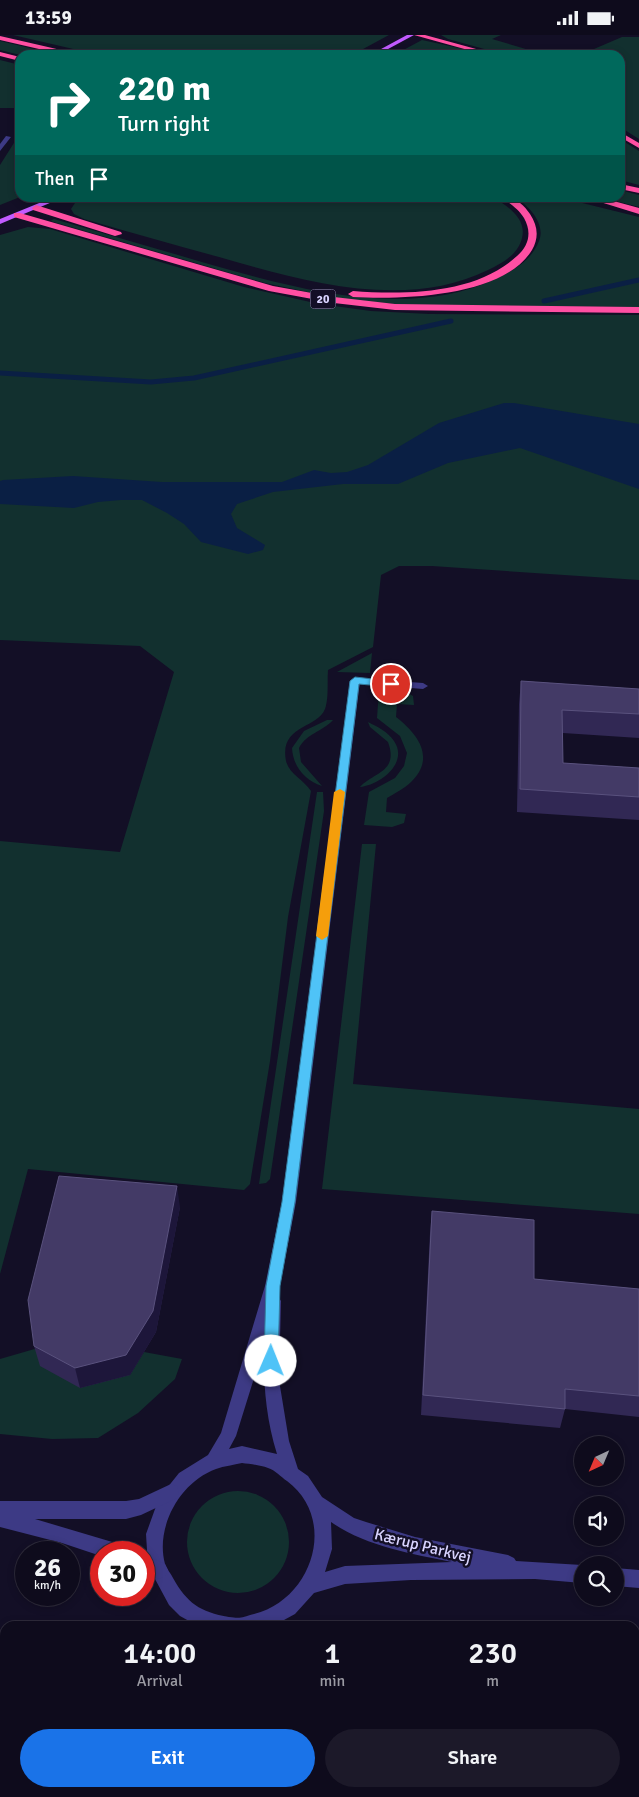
<!DOCTYPE html>
<meta charset="utf-8">
<style>
:root{--surface:#0e0b1c;--page:#1c1929;--text:#f1f3f6;--muted:#9b9ba3;--line:#2e2b3b;--accent:#1a73e8}
body{margin:0;font-family:Signika,sans-serif;background:var(--page);color:var(--text);height:100vh;display:flex;flex-direction:column;font-size:19px;white-space:nowrap}
*{box-sizing:border-box;margin:0}
p{font-size:16px;color:var(--muted)}
.icon{flex:none;width:28px;height:28px;fill:none;stroke:currentColor;stroke-width:2;stroke-linecap:round;stroke-linejoin:round}
.map{position:relative;flex:1;overflow:hidden}
.drawer{position:absolute;left:0px;top:1586px;width:640px;height:176px;display:flex;flex-direction:column;background:var(--surface);border-radius:15px 15px 0 0;box-shadow:0 2px 8px #0003,0 0 0 1px var(--line)}
.drawer>*{flex:none}
.banner{position:absolute;left:15px;top:15px;width:610px;height:152px;border-radius:15px;box-shadow:0 2px 8px #0003,0 0 0 1px var(--line);background:#00695c;color:#fff;overflow:hidden}
.needle{width:32px;rotate:224deg}
.tools{position:absolute;left:574px;top:1401px;display:grid;gap:10px}
.tools a{display:grid;place-items:center;width:50px;height:50px;border-radius:50%;background:var(--surface);box-shadow:0 2px 8px #0003,0 0 0 1px var(--line);font-size:25px}
.speed{position:absolute;left:15px;top:1506px;display:flex;gap:10px;font-size:25px;font-weight:700;text-align:center}
.speed>*{display:grid;place-content:center;width:65px;height:65px;border-radius:50%;background:var(--surface);box-shadow:0 2px 8px #0003,0 0 0 1px var(--line);line-height:1}
.speed small{font-size:12px;font-weight:400}
.speed .limit{border:8px solid #d22;background:#fff;color:#111}
.pin{position:absolute;display:grid;place-items:center;width:42px;height:42px;color:#fff;margin:-21px;border:2px solid #fff;border-radius:50%;box-shadow:0 1px 5px #0007}
.me{position:absolute;width:55px;margin:-28px;rotate:1deg;stroke-linejoin:round;filter:drop-shadow(0 0 4px #0008)}
.turn{display:flex;align-items:center;gap:18px;height:105px;padding:0 20px;font-size:22px}
.turn .icon{width:65px;height:65px;stroke-width:2.5}
.turn b{display:block;font-size:35px;line-height:42px}
.then{display:flex;align-items:center;height:48px;padding:0 20px;background:#0003;gap:10px;font-size:19px}
.eta{display:flex;justify-content:space-evenly;align-items:center;height:85px;text-align:center}
.eta b{font-size:30px;font-weight:600;line-height:35px}
.action{display:flex;gap:10px;margin-top:auto;padding:10px 20px}
.action a{flex:1;height:58px;border-radius:30px;background:var(--accent);color:#fff;font-size:20px;font-weight:600;line-height:58px;text-align:center}
.action a+a{background:var(--page);color:var(--text)}
.status{display:flex;justify-content:space-between;align-items:center;height:35px;padding:0 25px;background:var(--surface);direction:ltr}
.status svg{height:14px;fill:currentColor}
.map>svg:first-child{display:block}
.green{fill:#12302f}
.water{fill:#0a1f44}
.lines{fill:none;stroke-linecap:round;stroke-linejoin:round}
.stream{stroke:#0a1f44;stroke-width:5}
.service{fill:#3d3a85;fill-rule:evenodd}
.minor{fill:#3d3a85;fill-rule:evenodd}
.tertiary{fill:#3d3a85;fill-rule:evenodd}
.primary{fill:#c25bff;fill-rule:evenodd}
.motorway{fill:#ff4fa3;fill-rule:evenodd}
.wall{fill:#312854}
.shaded-wall{fill:#1d163a}
.building{fill:#433a66;stroke:#5a527e}
.route{fill:#4fc3f7;stroke:#337fa1}
.slow{fill:#f59e0b}
.labels{text-anchor:middle;stroke-width:5;stroke-linejoin:round;paint-order:stroke}
.shield{fill:#130f26;stroke:#9e99be;stroke-width:1}
.shield-label{font-size:12px;font-weight:bold;fill:#d9d4ff}
.near-street-label{font-size:16px;fill:#d9d4ff;stroke:#130f26}
</style>
<div class="status"><b>13:59</b><svg viewBox="0 0 49 12"><path d="M0 12V9h3v3zM5 12V6h3v6zM10 12V3h3v9zM15 12V0h3v12zM26 1h20v11H26zM47 4h2v5h-2z"/></svg></div>
<div class="map">
<svg width="639" height="1762" viewBox="0 0 639 1762">
<rect width="100%" height="100%" fill="#130f26"/>
<!-- green -->
<path class="green" d="M13,0H389L352,20H99Z
M441,0H501L492,4L546,20H506L448,4Z
M622,2H639V104L620,92V20H580Z
M422,5L477,17L485,20H394Z
M0,6L55,19L58,20H20L0,15Z
M0,25L20,30V73H0Z
M19,100L20,162L0,170V130Z
M620,104L639,116V150L620,145Z
M620,155L639,160V172L604,163L620,162Z
M90,162L494,163C508,171 527,184 522,203C518,220 502,228 488,235C405,276 302,246 219,222C174,210 129,197 84,184L74,179L71,174L75,168Z
M516,163H562L639,182V272L404,270L336,263L265,248L50,186L54,184C101,198 148,211 195,225C286,251 404,287 495,244C513,236 531,226 539,206C546,189 529,171 516,163Z
M28,192L50,194L244,252L319,269L371,276L429,279L639,280V545L432,531H399L381,540L373,612L328,635C327,647 329,663 325,674C317,694 279,690 286,726C289,739 304,745 311,756L288,882L270,1026L250,1149L244,1155L28,1134L0,1239V806L120,817L174,637L140,611L0,605V200Z
M372,618L370,638L337,637Z
M379,655L406,657L413,661L414,670L397,669L396,682C418,699 436,723 411,747C404,754 395,758 387,763L386,777L406,779L404,788L392,792L364,790L369,757L395,743L404,731L407,718L400,701L377,683Z
M327,685H333C322,697 307,698 299,713L301,727L322,751C304,745 293,731 292,713L304,696Z
M368,687C378,692 388,697 394,706C409,728 380,750 360,752C374,737 399,737 388,707L370,692Z
M317,757H323L324,776L270,1144L266,1148L259,1149Z
M362,809H376L353,1049L639,1074V1179L322,1154Z
M38,1313L130,1340L144,1317L182,1324L175,1344L138,1378L98,1403L52,1404L0,1399V1324Z
M187 1507a51 51 0 1 1 102 0a51 51 0 1 1-102 0Z"/>
<!-- water -->
<path class="water" d="M504,368H514L639,389V454L520,413L448,428L398,449H343L273,457L237,469L231,479L237,493L265,510L263,515L248,519L201,507L184,489L167,478L142,465H121L98,467L74,473L0,469V446L3,445L73,441L162,447H282L314,435L331,438L347,437L368,430L439,388Z"/>
<g class="lines">
<!-- stream -->
<path class="stream" d="M544,266L639,245
M0,338L151,347L194,343L451,286"/>
<!-- service -->
<path class="service" d="M355,643L423,648L428,651L423,654L351,648L350,646Z"/>
<!-- minor -->
<path class="minor" d="M6,101L11,102L0,116V109Z
M355,643L360,646L296,1167L278,1261L281,1266L279,1345L289,1406L298,1434L308,1441L322,1462L354,1483L366,1487L415,1502L508,1520L514,1523L516,1526L582,1530V1548L535,1544L411,1545L345,1549L314,1558L295,1579L273,1591H198L180,1581L169,1570L148,1531L146,1499L159,1463L179,1438L208,1420L221,1398L265,1251L282,1167L350,646ZM264,1311C263,1347 266,1384 277,1419L242,1411L229,1414L236,1401ZM242,1428C250,1429 260,1430 268,1433C275,1435 281,1442 287,1446C338,1484 313,1564 254,1579C242,1582 242,1584 229,1582C200,1577 187,1568 173,1543C171,1539 167,1534 165,1529C155,1492 180,1447 216,1434C224,1431 234,1430 242,1428ZM331,1487C365,1511 412,1519 452,1527L345,1531L325,1537L332,1514Z
M615,1533L639,1535V1553L615,1551Z
M185,1758H205L204,1762H184Z
M209,1758H229L228,1762H208Z"/>
<!-- tertiary -->
<path class="tertiary" d="M171,1449L177,1451L179,1457L177,1463L141,1480L126,1484H35L119,1509L125,1512L127,1518H101V1521L62,1508L0,1492V1466H126L139,1464Z
M144,1519L165,1529L168,1535L165,1541L159,1544L144,1537Z"/>
<!-- primary -->
<path class="primary" d="M407,0H414L377,20H370Z
M54,162H64L0,189V184Z"/>
<!-- motorway -->
<path class="motorway" d="M414,0H425L498,20H486Z
M0,1L74,18L78,20H65L0,5Z
M0,17L20,22V26L0,21Z
M620,97L639,108V113L620,102Z
M620,149L639,153V158L620,154Z
M502,162C515,162 523,169 530,179C538,191 539,203 532,215C504,262 402,265 353,262L348,259L353,256C406,260 476,259 517,221C529,211 532,197 524,183C519,174 510,169 502,162Z
M584,162H599L639,173V179Z
M36,170L121,197L122,199L115,201L33,175L32,173Z
M14,178H20L273,251L334,262L395,269L639,272V278L395,275L334,268L269,256L14,182Z"/>
</g>
<!-- wall -->
<path class="wall" d="M521,646L639,654V703L563,698V728L639,733V785L517,777L519,669Z
M180,1172L156,1297L130,1340L80,1353L40,1331L34,1311Z
M432,1176L534,1244L639,1254V1382L565,1374L560,1393L421,1380L430,1198Z"/>
<!-- shaded-wall -->
<path class="shaded-wall" d="M177,1151L180,1172L156,1297L130,1340L80,1353L75,1333Z"/>
<!-- building -->
<path class="building" d="M521,646L639,654V679L562,675L563,728L639,733V762L520,754Z
M59,1141L177,1151L153,1276L126,1320L75,1333L34,1311L28,1265Z
M432,1176L534,1185V1244L639,1254V1361L565,1354V1374L423,1360Z"/>
<!-- route -->
<path class="route" d="M355,642L391,646L396,649L391,652L359,649L295,1167L280,1251L278,1326L276,1331L271,1333L266,1331L264,1326L266,1251L282,1167L350,646Z"/>
<!-- slow -->
<path class="slow" d="M340,754L345,757L328,901L322,905L316,901L334,757Z"/>
<g class="labels">
<!-- shield labels -->
<rect class="shield" x="310.5" y="254.5" width="25" height="19" rx="4"/>
<g class="shield-label">
<text x="323" y="268">20</text>
</g>
<!-- near-street labels -->
<g class="near-street-label">
<text transform="translate(423 1510) rotate(14)" y="6">Kærup Parkvej</text>
</g>
</g>
</svg>
<div class="tools">
<a><svg class="needle" viewBox="-14 -14 28 28"><path d="M0-13l5 13h-10z" fill="#e53935"/><path d="M0 13l5-13h-10z" fill="#9b9ba3"/></svg></a>
<a><svg class="icon" aria-label="sound" viewBox="0 0 24 24"><path d="M4 9h4l5-4v14l-5-4H4zM17 9q2 3 0 6"/></svg></a>
<a><svg class="icon" aria-label="search" viewBox="0 0 24 24"><circle cx="10" cy="10" r="6"/><path d="M15 15l6 6"/></svg></a>
</div>
<div class="speed"><div>26<small>km/h</small></div><div class="limit">30</div></div>
<div class="pin" style="left:391px;top:649px;background:#d93025"><svg class="icon" aria-label="arrive" viewBox="0 0 24 24"><path d="M6 21V4h12l-3 4 3 4H6"/></svg></div>
<svg class="me" style="left:271px;top:1326px" viewBox="-20 -20 40 40"><circle r="19" fill="#fff"/><path d="M0-13L10 11 0 6-10 11z" fill="#4fc3f7"/></svg>
<div class="banner">
<div class="turn"><svg class="icon" aria-label="right" viewBox="0 0 24 24"><path d="M7 20v-9h11M14 6l5 5-5 5"/></svg><div><b>220 m</b>Turn right</div></div>
<div class="then">Then<svg class="icon" aria-label="arrive" viewBox="0 0 24 24"><path d="M6 21V4h12l-3 4 3 4H6"/></svg></div>
</div>
<section class="drawer">
<div class="eta">
<div><b>14:00</b><p>Arrival</p></div>
<div><b>1</b><p>min</p></div>
<div><b>230</b><p>m</p></div>
</div>
<div class="action"><a>Exit</a><a>Share</a></div>
</section>
</div>
